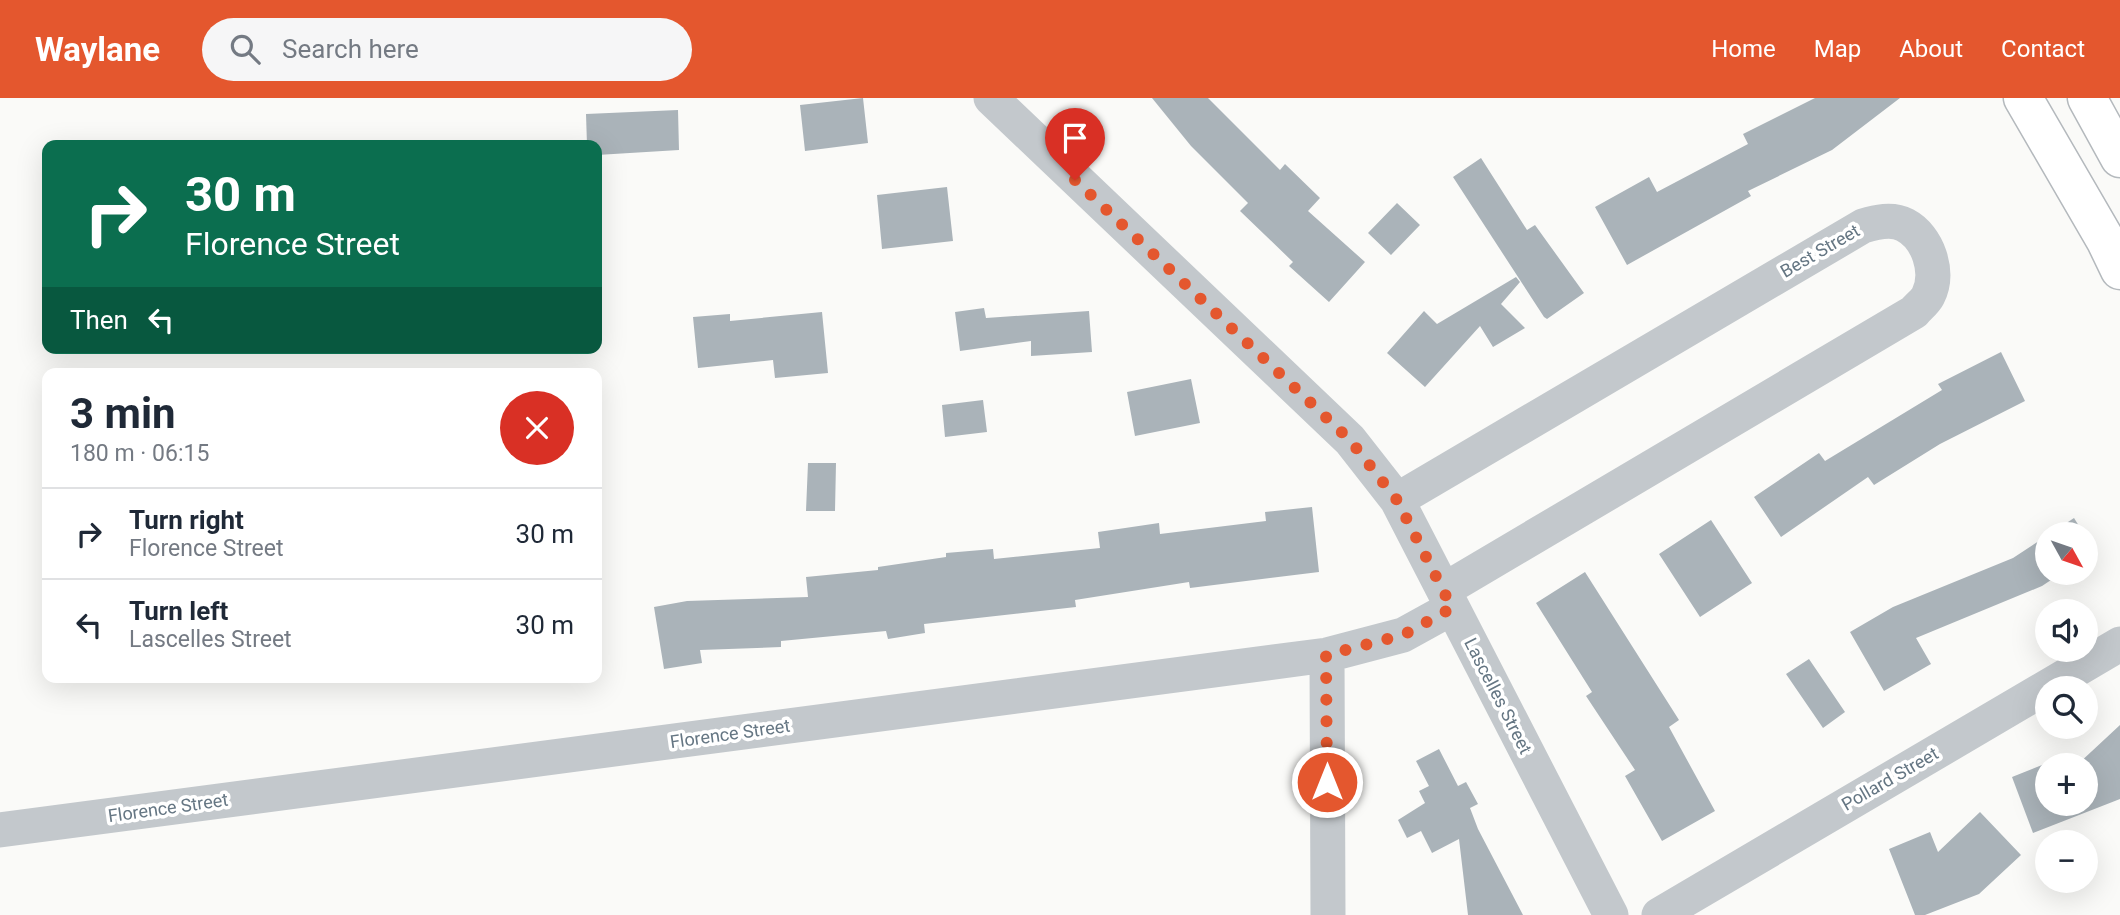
<!DOCTYPE html>
<meta charset="utf-8">
<style>
:root{--surface:#fff;--page:#f6f6f7;--text:#1f2937;--muted:#747a83;--line:#e0e1e3;--accent:#e4572e}
body{margin:0;font-family:Roboto,sans-serif;background:var(--page);color:var(--text);height:100vh;display:flex;flex-direction:column;font-size:26px;white-space:nowrap}
*{box-sizing:border-box;margin:0}
p{font-size:23px;color:var(--muted)}
.icon{flex:none;width:38px;height:38px;fill:none;stroke:currentColor;stroke-width:2;stroke-linecap:round;stroke-linejoin:round}
.map{position:relative;flex:1;overflow:hidden}
.drawer{position:absolute;left:42px;top:270px;width:560px;height:315px;display:flex;flex-direction:column;background:var(--surface);border-radius:14px;box-shadow:0 7px 28px #0002}
.drawer>*{flex:none}
.hud{position:absolute;left:42px;top:42px;width:560px;height:214px;border-radius:14px;box-shadow:0 7px 28px #0002;background:#0b6e4f;color:#fff;overflow:hidden}
.needle{width:46px;rotate:130deg}
.fabs{position:absolute;left:2035px;top:424px;display:grid;gap:14px}
.fabs a{display:grid;place-items:center;width:63px;height:63px;border-radius:50%;background:var(--surface);box-shadow:0 7px 28px #0002;font-size:35px}
.pin{position:absolute;display:grid;place-items:center;width:60px;height:60px;color:#fff;margin:-72px -30px;border-radius:50% 50% 50% 0;rotate:-45deg;box-shadow:0 0 7px #0007}
.pin .icon{rotate:45deg}
.me{position:absolute;width:77px;margin:-38px;rotate:0deg;stroke-linejoin:round;filter:drop-shadow(0 0 5px #0008)}
.turn{display:flex;align-items:center;gap:24px;height:147px;padding:0 28px;font-size:32px}
.turn .icon{width:91px;height:91px;stroke-width:2.5}
.turn b{display:block;font-size:49px;line-height:60px}
.then{display:flex;align-items:center;height:66px;padding:0 28px;background:#0003;gap:14px;font-size:26px}
.round{display:grid;place-items:center;flex:none;width:74px;height:74px;border-radius:37px;background:var(--page)}
.overview{display:flex;align-items:center;justify-content:space-between;height:119px;padding:0 28px}
h1{font-size:42px;font-weight:700;line-height:52px}
ul{padding:0;list-style:none}
li{display:flex;align-items:center;gap:21px;height:91px;padding:0 28px;border-top:2px solid var(--line)}
li div{flex:1}
li b{display:block;font-size:26px}
li em{font-style:normal}
header{display:flex;align-items:center;gap:42px;box-sizing:border-box;height:98px;padding:0 35px;background:var(--accent);color:#fff}
header strong{font-size:33px}
nav{display:flex;gap:38px;margin-inline-start:auto;font-size:24px}
.search{width:490px;height:63px;background:var(--page);display:flex;align-items:center;gap:18px;box-sizing:border-box;padding:0 24px;border-radius:38px;color:var(--muted);font-size:26px}
.map>svg:first-child{display:block}
.building{fill:#aab3b9}
.lines{fill:none;stroke-linecap:round;stroke-linejoin:round}
.highway-casing{stroke:#b4b9bd;stroke-width:41}
.minor{stroke:#c3c8cc;stroke-width:35}
.highway{stroke:#fff;stroke-width:38}
.route{stroke:#e4572e;stroke-width:12;stroke-dasharray:0 21.6}
.labels{text-anchor:middle;stroke-width:7;stroke-linejoin:round;paint-order:stroke}
.street-label{font-size:18px;fill:#657683;stroke:#fff}
</style>
<header>
<strong>Waylane</strong>
<div class="search"><svg class="icon" aria-label="search" viewBox="0 0 24 24"><circle cx="10" cy="10" r="6"/><path d="M15 15l6 6"/></svg>Search here</div>
<nav><a>Home</a><a>Map</a><a>About</a><a>Contact</a></nav>
</header>
<div class="map">
<svg width="2120" height="817" viewBox="0 0 2120 817">
<rect width="100%" height="100%" fill="#fafaf8"/>
<!-- building -->
<path class="building" d="M863,0L868,45L805,53L800,7Z
M1152,0H1208L1280,72L1285,66L1320,100L1308,113L1365,164L1329,204L1289,168L1293,164L1240,113L1248,105L1191,48Z
M1815,0H1900L1832,52L1748,93L1751,98L1627,167L1595,109L1649,79L1657,94L1748,46L1743,36Z
M678,12L679,52L597,57V47H587L586,16Z
M1481,60L1527,132L1535,127L1584,195L1547,221L1544,219L1453,79Z
M947,89L953,143L882,151L877,97Z
M1397,105L1420,127L1391,157L1368,135Z
M1516,179L1520,184L1501,206L1525,230L1493,249L1480,228L1425,289L1387,255L1424,213L1437,226Z
M984,210L986,220L1089,213L1092,254L1031,258V243L960,253L955,214Z
M822,214L828,275L775,280L773,262L698,270L693,219L730,216V223Z
M2001,254L2025,303L1940,346L1874,387L1868,379L1781,439L1754,399L1819,355L1825,363L1942,292L1938,286Z
M1191,281L1200,325L1135,338L1127,294Z
M983,302L987,334L945,339L942,307Z
M808,365H836L835,413H806Z
M1312,409L1319,474L1190,490L1189,484L1075,502L1076,509L924,526L925,535L888,541L886,533L781,543V549L700,552L702,565L664,571L654,509L687,503L808,499L806,479L878,472V469L946,459V455L993,451L994,461L1100,450L1098,434L1159,425L1160,436L1266,423L1265,414Z
M2074,420L2084,436H2050Z
M1711,422L1752,485L1700,519L1659,456Z
M2048,437V474H2063L2042,488L1916,540L1931,566L1884,593L1850,534L1893,509L2013,460Z
M1585,474L1679,622L1669,629L1715,713L1662,743L1625,678L1635,672L1586,598L1592,594L1536,505Z
M1809,561L1845,614L1823,630L1786,576Z
M2120,627V701L2033,735L2012,679L2067,657L2071,667H2048V705H2086V667H2077Z
M1439,651L1458,688L1466,684L1478,706L1470,710L1478,731L1523,817H1468L1459,741L1432,755L1421,733L1407,740L1398,722L1425,705L1419,693L1429,688L1416,663Z
M1980,714L2021,757L1979,796L1925,817H1915L1889,751L1930,734L1938,754Z"/>
<g class="lines">
<defs>
<path id="highway" d="M2023,0L2106,143L2120,172
M2087,0L2120,60"/>
</defs>
<!-- highway casing -->
<use href="#highway" class="highway-casing"/>
<!-- minor -->
<path class="minor" d="M991,0L1350,342L1397,402L1611,817
M1397,402L1863,128C1876,124 1892,120 1905,127C1928,139 1940,174 1928,198C1925,204 1918,209 1914,214L1444,492
M1327,557L1328,817
M0,732L1327,557L1403,537L1452,510
M1659,817L2120,546"/>
<!-- highway -->
<use href="#highway" class="highway"/>
</g>
<g class="lines">
<!-- route -->
<path class="route" d="M1075,82L1350,342L1397,402L1452,510L1403,537L1326,557L1327,684"/>
</g>
<g class="labels">
<!-- street labels -->
<g class="street-label">
<text transform="translate(1820 153) rotate(-30)" y="6">Best Street</text>
<text transform="translate(1498 598) rotate(63)" y="6">Lascelles Street</text>
<text transform="translate(730 636) rotate(-8)" y="6">Florence Street</text>
<text transform="translate(1890 681) rotate(-30)" y="6">Pollard Street</text>
<text transform="translate(168 710) rotate(-8)" y="6">Florence Street</text>
</g>
</g>
</svg>
<div class="fabs">
<a><svg class="needle" viewBox="-14 -14 28 28"><path d="M0-13l5 13h-10z" fill="#e53935"/><path d="M0 13l5-13h-10z" fill="#747a83"/></svg></a>
<a><svg class="icon" aria-label="sound" viewBox="0 0 24 24"><path d="M4 9h4l5-4v14l-5-4H4zM17 9q2 3 0 6"/></svg></a>
<a><svg class="icon" aria-label="search" viewBox="0 0 24 24"><circle cx="10" cy="10" r="6"/><path d="M15 15l6 6"/></svg></a>
<a>+</a>
<a>−</a>
</div>
<div class="pin" style="left:1075px;top:82px;background:#d93025"><svg class="icon" aria-label="arrive" viewBox="0 0 24 24"><path d="M6 21V4h12l-3 4 3 4H6"/></svg></div>
<svg class="me" style="left:1327px;top:684px" viewBox="-20 -20 40 40"><circle r="17" fill="#e4572e" stroke="#fff" stroke-width="3"/><path d="M0-11L8 9 0 5-8 9z" fill="#fff"/></svg>
<div class="hud">
<div class="turn"><svg class="icon" aria-label="right" viewBox="0 0 24 24"><path d="M7 20v-9h11M14 6l5 5-5 5"/></svg><div><b>30 m</b>Florence Street</div></div>
<div class="then">Then<svg class="icon" aria-label="left" viewBox="0 0 24 24"><path d="M17 20v-9H6M10 6l-5 5 5 5"/></svg></div>
</div>
<section class="drawer">
<div class="overview"><div><h1>3 min</h1><p>180 m · 06:15</p></div><a class="round" style="background:#d93025;color:#fff"><svg class="icon" aria-label="close" viewBox="0 0 24 24"><path d="M6 6l12 12M18 6L6 18"/></svg></a></div>
<ul>
<li><svg class="icon" aria-label="right" viewBox="0 0 24 24"><path d="M7 20v-9h11M14 6l5 5-5 5"/></svg><div><b>Turn right</b><p>Florence Street</p></div><em>30 m</em></li>
<li><svg class="icon" aria-label="left" viewBox="0 0 24 24"><path d="M17 20v-9H6M10 6l-5 5 5 5"/></svg><div><b>Turn left</b><p>Lascelles Street</p></div><em>30 m</em></li>
</ul>
</section>
</div>
